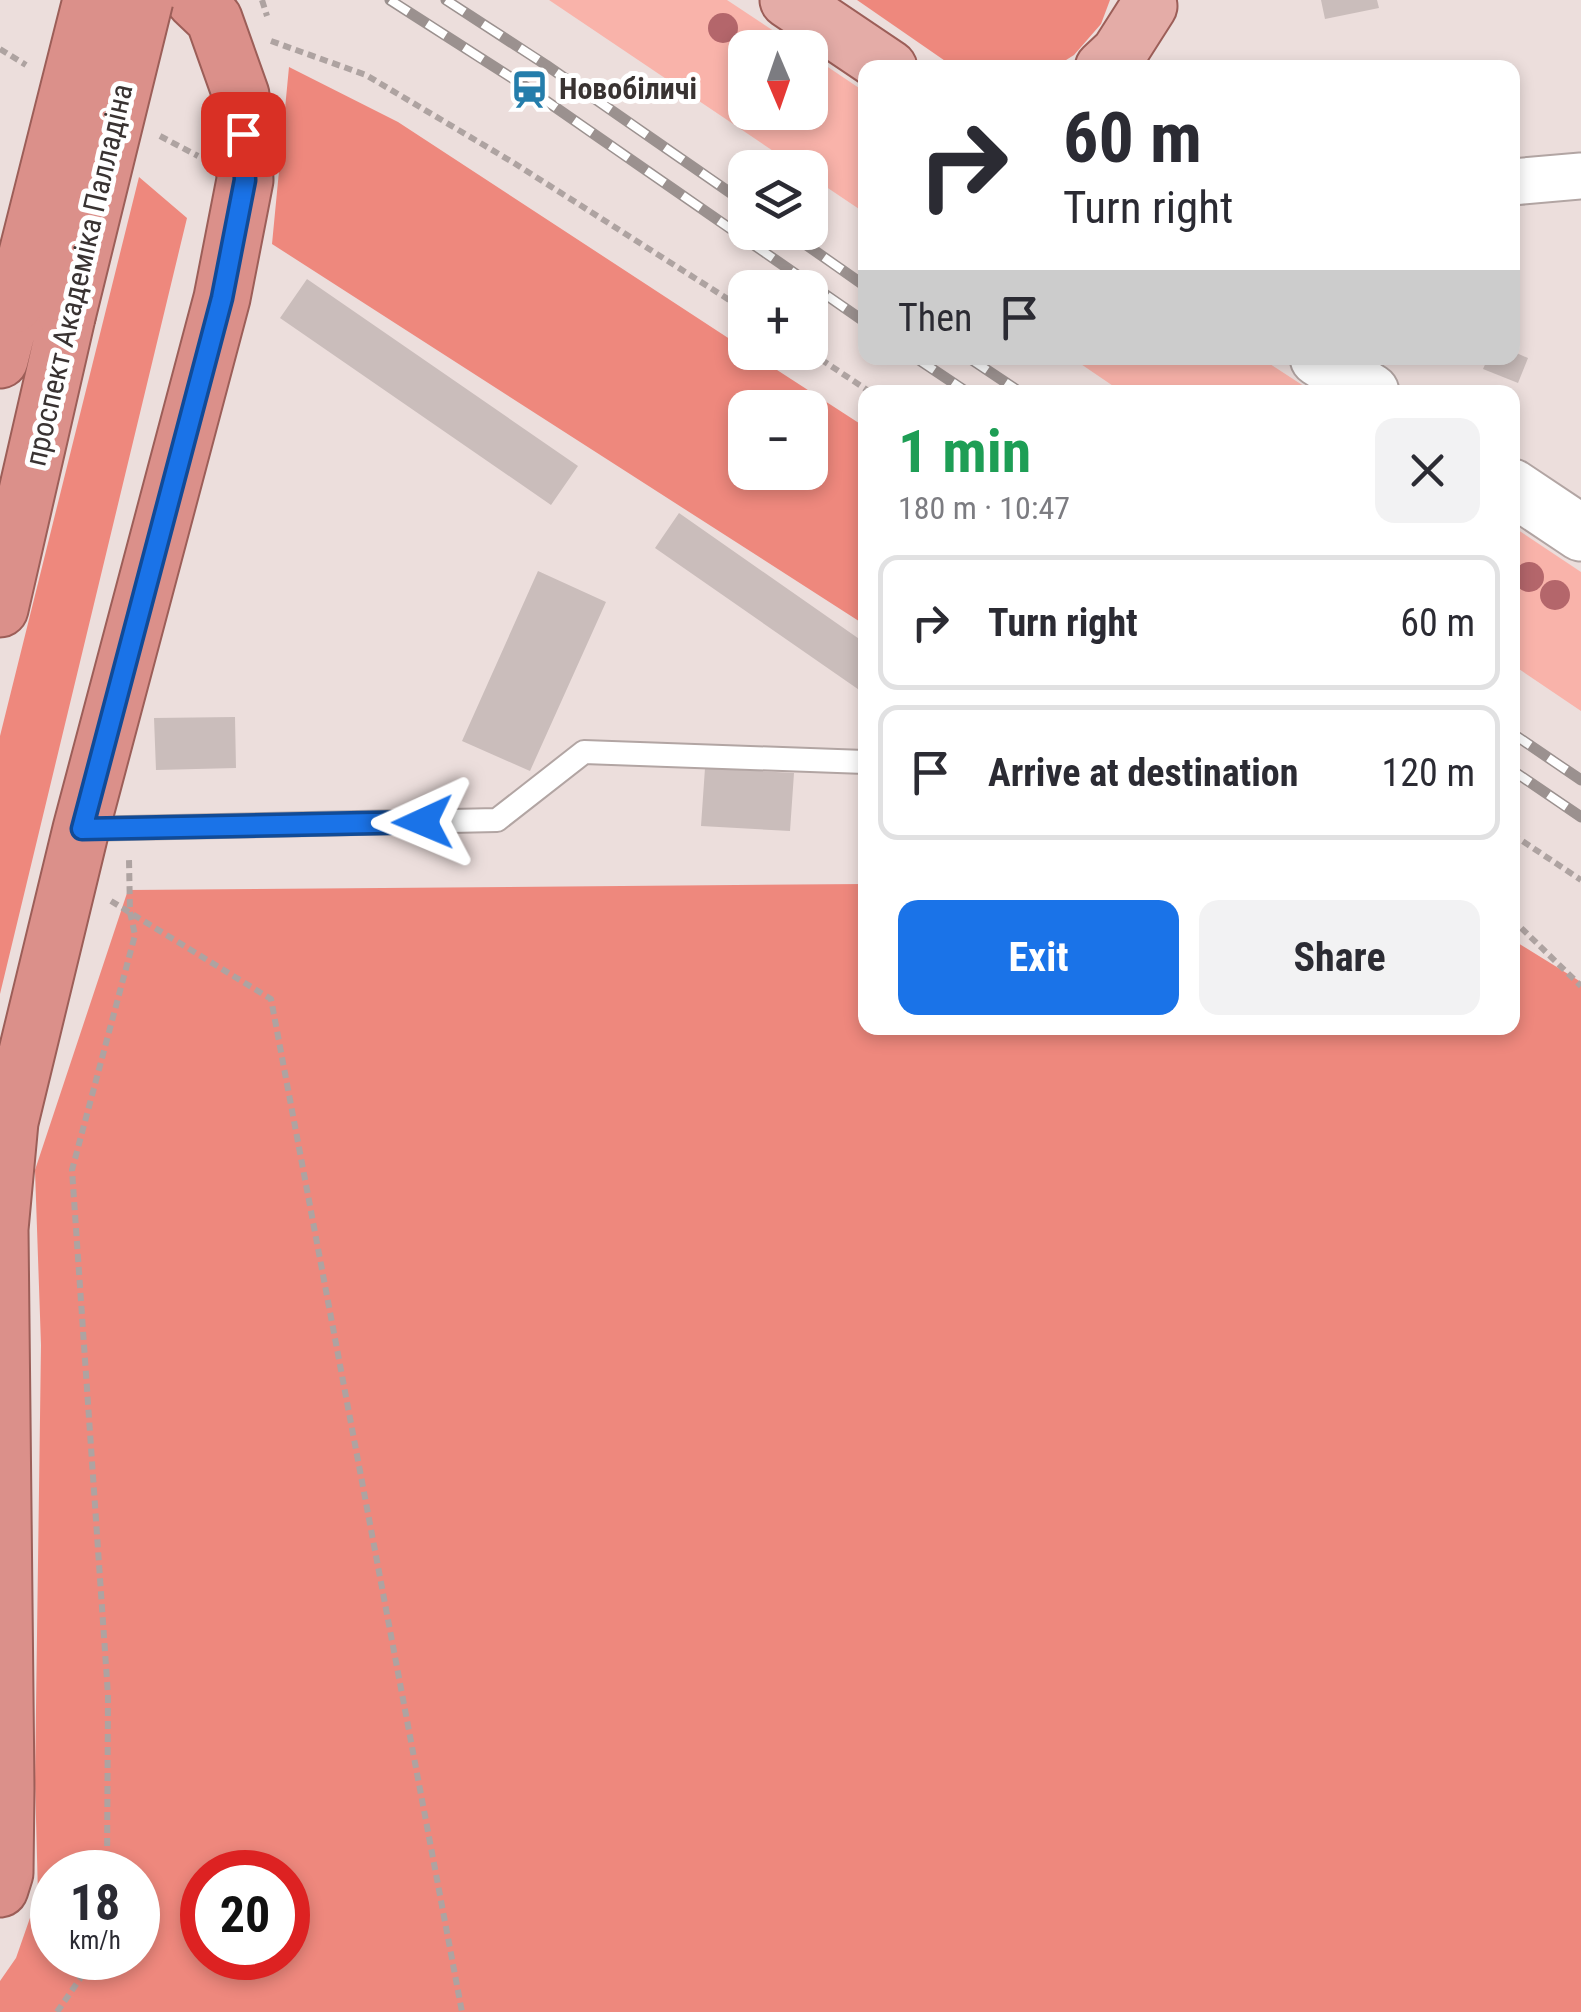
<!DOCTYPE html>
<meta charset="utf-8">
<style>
:root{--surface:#fff;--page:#f2f2f3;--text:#2b2b33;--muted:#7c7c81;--line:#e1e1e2;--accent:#1a73e8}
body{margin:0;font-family:"Roboto Condensed",sans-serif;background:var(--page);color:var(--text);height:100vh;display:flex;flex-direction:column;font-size:38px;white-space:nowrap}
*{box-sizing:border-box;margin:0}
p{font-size:32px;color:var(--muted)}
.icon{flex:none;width:55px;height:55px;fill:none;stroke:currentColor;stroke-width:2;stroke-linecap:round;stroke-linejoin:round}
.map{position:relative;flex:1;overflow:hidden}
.side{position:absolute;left:858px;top:385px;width:662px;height:650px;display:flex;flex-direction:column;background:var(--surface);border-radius:20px;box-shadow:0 5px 15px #0003}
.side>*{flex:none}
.guide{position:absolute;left:858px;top:60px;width:662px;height:305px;border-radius:20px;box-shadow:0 5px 15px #0003;background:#fff;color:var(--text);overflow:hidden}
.needle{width:65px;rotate:178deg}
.fabs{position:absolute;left:728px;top:30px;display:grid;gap:20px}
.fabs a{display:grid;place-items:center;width:100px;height:100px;border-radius:20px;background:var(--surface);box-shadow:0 5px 15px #0003;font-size:50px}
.speed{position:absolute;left:30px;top:1850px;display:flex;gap:20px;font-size:50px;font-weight:700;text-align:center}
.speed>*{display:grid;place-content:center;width:130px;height:130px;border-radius:50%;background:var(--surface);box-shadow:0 5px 15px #0003;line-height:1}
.speed small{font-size:25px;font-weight:400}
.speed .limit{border:15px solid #d22;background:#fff;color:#111}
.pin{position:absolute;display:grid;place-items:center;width:85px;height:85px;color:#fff;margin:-42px;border-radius:20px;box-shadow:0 5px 15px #0006}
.me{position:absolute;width:110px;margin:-55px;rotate:269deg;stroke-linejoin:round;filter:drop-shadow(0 0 8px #0008)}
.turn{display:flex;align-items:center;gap:35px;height:210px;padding:0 40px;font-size:45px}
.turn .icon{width:130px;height:130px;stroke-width:2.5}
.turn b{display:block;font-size:70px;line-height:85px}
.then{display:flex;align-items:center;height:95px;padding:0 40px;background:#0003;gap:20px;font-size:38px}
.round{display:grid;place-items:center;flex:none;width:105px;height:105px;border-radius:20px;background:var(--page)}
.overview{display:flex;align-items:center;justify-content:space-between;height:170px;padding:0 40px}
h1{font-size:60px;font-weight:700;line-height:75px;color:#1e9e55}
.button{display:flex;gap:20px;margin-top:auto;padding:20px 40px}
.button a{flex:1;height:115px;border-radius:20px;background:var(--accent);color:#fff;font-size:40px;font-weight:700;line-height:115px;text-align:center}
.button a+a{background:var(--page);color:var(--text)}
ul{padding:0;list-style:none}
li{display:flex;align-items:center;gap:30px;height:135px;margin:0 20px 15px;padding:0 20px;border:5px solid var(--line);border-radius:20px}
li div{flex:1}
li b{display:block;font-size:38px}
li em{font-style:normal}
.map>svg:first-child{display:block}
.green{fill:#f9b3aa}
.forest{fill:#ee887d;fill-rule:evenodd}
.building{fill:#cabdbb}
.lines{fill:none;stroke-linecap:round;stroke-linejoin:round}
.service-casing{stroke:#b2a5a3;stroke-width:26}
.minor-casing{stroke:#b2a5a3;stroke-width:49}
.tertiary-casing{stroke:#b2a5a3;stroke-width:59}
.primary-casing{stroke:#9c5e58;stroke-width:59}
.trunk-casing{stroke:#9c5e58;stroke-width:59}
.path{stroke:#aea3a1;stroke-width:6;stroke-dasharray:8 5;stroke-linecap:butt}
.service{stroke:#fff;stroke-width:22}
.minor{stroke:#fff;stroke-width:45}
.tertiary{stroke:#fff;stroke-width:55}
.primary{stroke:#e4aca7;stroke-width:55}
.trunk{stroke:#db908a;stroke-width:55}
.rail-casing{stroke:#9b918f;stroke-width:11}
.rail{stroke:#fff;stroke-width:8;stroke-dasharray:22;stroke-linecap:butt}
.trunk-bridge-casing{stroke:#9c5e58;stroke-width:59;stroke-linecap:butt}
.trunk-bridge{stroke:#db908a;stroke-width:55}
.tree{fill:#b4666b}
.route-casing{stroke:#114b97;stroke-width:25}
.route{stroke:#1a73e8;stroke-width:18}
.labels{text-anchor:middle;stroke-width:10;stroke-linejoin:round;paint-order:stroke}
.poi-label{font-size:30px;font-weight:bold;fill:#393332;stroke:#fff;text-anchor:start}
.street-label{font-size:30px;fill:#393332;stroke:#fff}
</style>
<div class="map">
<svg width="1581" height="2012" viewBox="0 0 1581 2012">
<rect width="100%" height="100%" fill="#ecdedc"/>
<!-- green -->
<path class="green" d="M549,0H727L798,47L745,48V112H810V55L865,92V213L810,176V168L797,167Z
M1072,358H1261L1313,392H1122Z
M1512,526L1581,572V711L1513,665Z"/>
<!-- forest -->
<path class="forest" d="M857,0H1110L1101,24L1074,55L1055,67L959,68L951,65Z
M289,67L398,122L745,349V352L751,353L865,427V625L272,244ZM745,408H810V472H745Z
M139,177L187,218L0,994V736Z
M865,884V1028H1512L1513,940L1581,982V2012H0V1981L16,1958L38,1895L35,1781L41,1345L35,1170L128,890ZM52,1872H138V1958H52ZM202,1872H288V1958H202Z"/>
<!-- building -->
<path class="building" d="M1321,0H1377L1379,8L1325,19Z
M307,279L578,466L551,505L280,318Z
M1512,351L1528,358L1518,383L1483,369L1488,358H1512Z
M679,513L865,643V694L655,548Z
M538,571L606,602L530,771L462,741Z
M235,717L236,768L156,770L154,718Z
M705,768L794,773L790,831L701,826Z"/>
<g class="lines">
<defs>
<path id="service" d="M81,829L497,820L584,752L865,762"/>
<path id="minor" d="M1512,182L1581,176"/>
<path id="tertiary" d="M1318,358L1371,392
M1512,487L1581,533"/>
<path id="primary" d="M788,0L889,68
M1103,68L1119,53L1149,6"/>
<path id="trunk" d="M0,360L14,305
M0,609L67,317
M0,1889L5,1873L6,1788L0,1229L10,1122L81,829L222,298L245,180L241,95L214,19L194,0"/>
</defs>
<!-- service casing -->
<use href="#service" class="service-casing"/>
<!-- minor casing -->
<use href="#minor" class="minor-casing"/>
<!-- tertiary casing -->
<use href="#tertiary" class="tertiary-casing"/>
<!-- primary casing -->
<use href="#primary" class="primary-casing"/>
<!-- trunk casing -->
<use href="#trunk" class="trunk-casing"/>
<!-- path -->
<path class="path" d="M262,0L267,16
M271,41L366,75L514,163L745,310
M0,49L26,65
M160,136L198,156
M810,352L870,392
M1512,834L1581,880
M111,901L271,999L462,2012
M1512,919L1581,986
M107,1872L108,1695L72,1170L135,935L130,912L129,859
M57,2012L84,1973L90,1958"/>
<!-- service -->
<use href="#service" class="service"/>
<!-- minor -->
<use href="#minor" class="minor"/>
<!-- tertiary -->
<use href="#tertiary" class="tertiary"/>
<!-- primary -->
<use href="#primary" class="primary"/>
<!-- trunk -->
<use href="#trunk" class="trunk"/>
<defs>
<path id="rail" d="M390,0L529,89L865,322
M446,0L546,65L745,203
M788,232L865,286
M916,358L967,392
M969,358L1020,392
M1512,733L1581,780
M1512,770L1581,817"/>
</defs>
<!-- rail casing -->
<use href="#rail" class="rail-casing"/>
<!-- rail -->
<use href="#rail" class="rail"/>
<defs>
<path id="trunk-bridge" d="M14,305L91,0
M67,317L145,0"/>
</defs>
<!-- trunk-bridge casing -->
<use href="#trunk-bridge" class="trunk-bridge-casing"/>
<!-- trunk-bridge -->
<use href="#trunk-bridge" class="trunk-bridge"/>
</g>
<!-- trees -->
<g class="tree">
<circle cx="723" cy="28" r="15"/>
<circle cx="1529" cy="577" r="15"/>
<circle cx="1555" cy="595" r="15"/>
</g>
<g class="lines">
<defs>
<path id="route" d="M243,134L245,180L222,298L82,829L423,822"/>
</defs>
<!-- route casing -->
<use href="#route" class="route-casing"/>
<!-- route -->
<use href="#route" class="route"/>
</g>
<!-- icons -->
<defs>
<symbol id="station-bare" viewBox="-9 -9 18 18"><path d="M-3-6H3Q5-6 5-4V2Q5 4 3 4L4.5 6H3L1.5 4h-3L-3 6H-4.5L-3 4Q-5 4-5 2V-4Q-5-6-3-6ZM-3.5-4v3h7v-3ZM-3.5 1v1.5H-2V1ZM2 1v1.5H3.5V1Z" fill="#247dab" stroke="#fff" stroke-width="2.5" paint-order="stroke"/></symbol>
</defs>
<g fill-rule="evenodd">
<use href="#station-bare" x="502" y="62" width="55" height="55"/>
</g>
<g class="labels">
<!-- poi labels -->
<g class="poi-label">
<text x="559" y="99">Новобіличі</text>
</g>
<!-- street labels -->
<g class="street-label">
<text transform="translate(79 275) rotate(-77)" y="10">проспект Академіка Палладіна</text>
</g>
</g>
</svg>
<div class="fabs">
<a><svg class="needle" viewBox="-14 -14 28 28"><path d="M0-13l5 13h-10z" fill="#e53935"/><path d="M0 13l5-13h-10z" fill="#7c7c81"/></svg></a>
<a><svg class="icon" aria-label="layers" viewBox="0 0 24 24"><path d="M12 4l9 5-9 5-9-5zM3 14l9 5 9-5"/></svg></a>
<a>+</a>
<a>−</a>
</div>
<div class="speed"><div>18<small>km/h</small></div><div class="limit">20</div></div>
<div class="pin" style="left:243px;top:134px;background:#d93025"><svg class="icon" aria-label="arrive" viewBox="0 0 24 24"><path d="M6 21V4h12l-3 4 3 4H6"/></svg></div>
<svg class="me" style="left:423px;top:822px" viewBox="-20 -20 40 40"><path d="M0-17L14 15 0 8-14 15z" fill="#1a73e8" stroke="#fff" stroke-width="4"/></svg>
<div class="guide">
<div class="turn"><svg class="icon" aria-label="right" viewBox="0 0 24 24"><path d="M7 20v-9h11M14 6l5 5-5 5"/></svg><div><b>60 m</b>Turn right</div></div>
<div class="then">Then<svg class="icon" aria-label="arrive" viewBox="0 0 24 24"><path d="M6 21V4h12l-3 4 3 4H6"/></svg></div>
</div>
<section class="side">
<div class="overview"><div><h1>1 min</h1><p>180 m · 10:47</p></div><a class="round"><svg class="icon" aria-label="close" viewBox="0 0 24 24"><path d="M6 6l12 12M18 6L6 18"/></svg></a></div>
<ul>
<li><svg class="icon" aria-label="right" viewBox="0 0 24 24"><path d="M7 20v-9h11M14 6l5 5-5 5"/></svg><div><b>Turn right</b></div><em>60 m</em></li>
<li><svg class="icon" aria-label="arrive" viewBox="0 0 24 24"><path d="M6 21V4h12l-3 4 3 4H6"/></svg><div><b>Arrive at destination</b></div><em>120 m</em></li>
</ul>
<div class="button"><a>Exit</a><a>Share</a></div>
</section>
</div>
